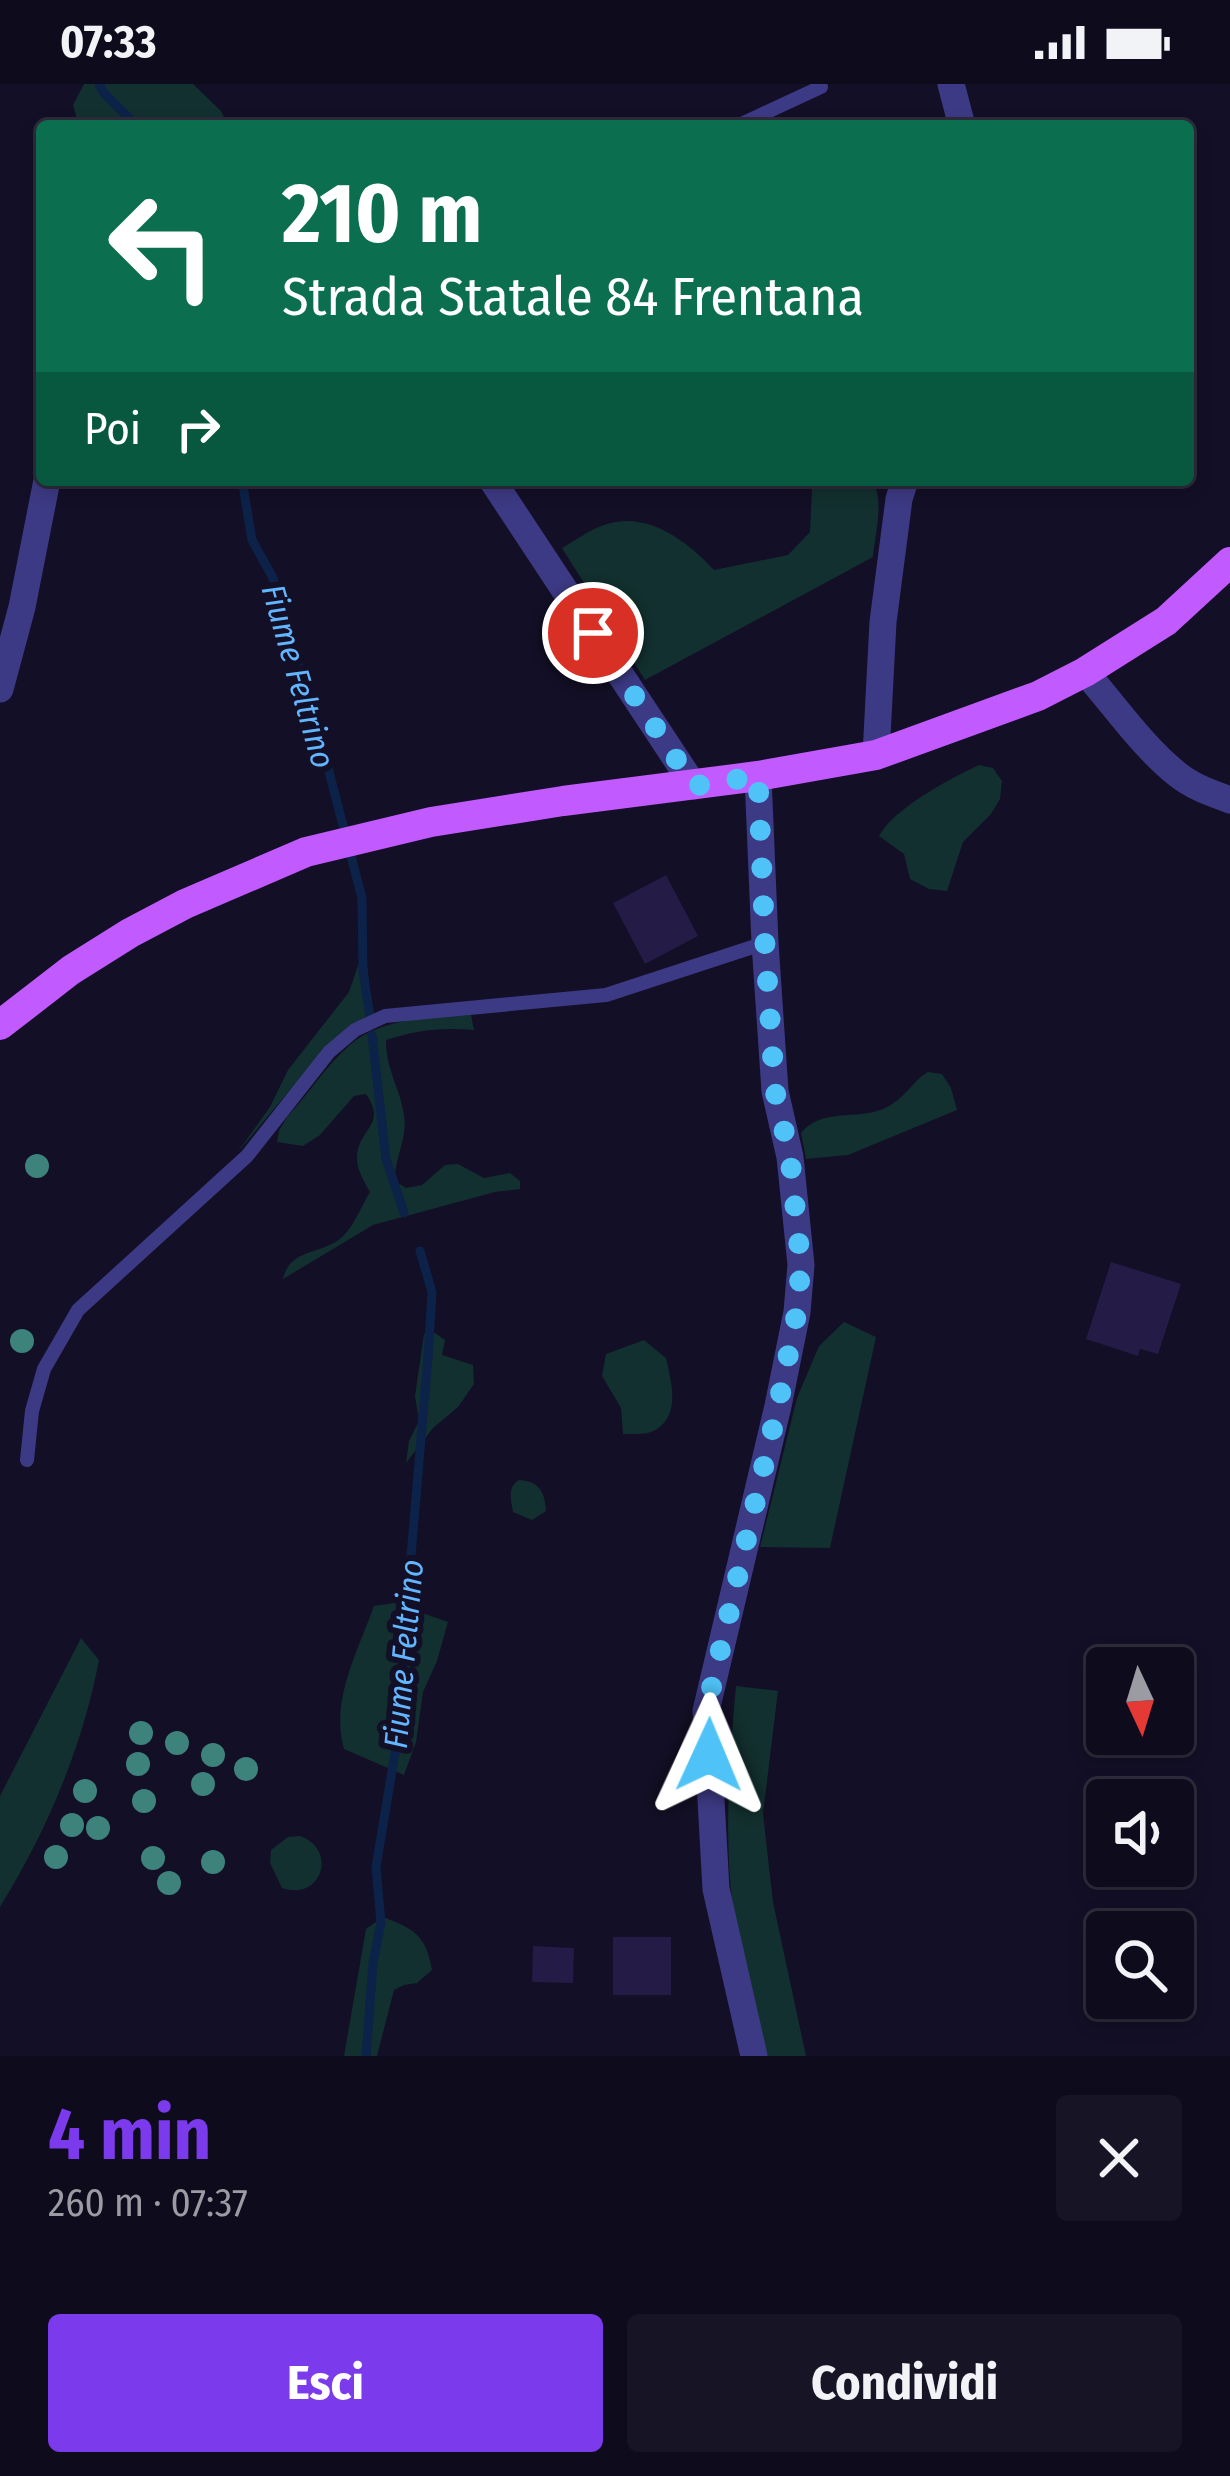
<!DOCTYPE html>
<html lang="it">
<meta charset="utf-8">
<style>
:root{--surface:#0e0b1c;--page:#171425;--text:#f1f3f6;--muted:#9b9ba3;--line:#2e2b3b;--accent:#7c3aed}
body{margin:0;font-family:"Fira Sans Condensed",sans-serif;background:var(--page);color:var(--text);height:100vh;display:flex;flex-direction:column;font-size:45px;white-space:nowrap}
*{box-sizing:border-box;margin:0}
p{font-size:39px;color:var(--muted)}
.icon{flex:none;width:66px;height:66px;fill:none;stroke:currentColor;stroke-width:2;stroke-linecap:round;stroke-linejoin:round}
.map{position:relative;height:1972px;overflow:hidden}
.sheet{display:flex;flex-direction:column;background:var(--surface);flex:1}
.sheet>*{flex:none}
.banner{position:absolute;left:36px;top:36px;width:1158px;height:366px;border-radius:12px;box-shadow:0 6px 18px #0003,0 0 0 3px var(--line);background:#0b6e4f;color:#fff;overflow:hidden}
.needle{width:78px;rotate:176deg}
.buttons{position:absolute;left:1086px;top:1563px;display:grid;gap:24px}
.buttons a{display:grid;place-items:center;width:108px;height:108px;border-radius:12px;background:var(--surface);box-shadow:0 6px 18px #0003,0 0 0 3px var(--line);font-size:60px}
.pin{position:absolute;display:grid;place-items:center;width:102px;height:102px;color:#fff;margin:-51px;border:6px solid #fff;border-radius:50%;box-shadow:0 3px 12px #0007}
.me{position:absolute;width:132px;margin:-66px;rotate:1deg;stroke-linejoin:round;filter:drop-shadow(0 0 9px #0008)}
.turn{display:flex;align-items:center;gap:42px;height:252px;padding:0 48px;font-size:54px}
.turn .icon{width:156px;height:156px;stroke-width:2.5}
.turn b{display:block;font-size:84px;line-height:102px}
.then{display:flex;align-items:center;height:114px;padding:0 48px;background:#0003;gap:24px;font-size:45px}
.round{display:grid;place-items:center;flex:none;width:126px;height:126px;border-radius:12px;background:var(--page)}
.head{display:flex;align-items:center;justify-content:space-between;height:204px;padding:0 48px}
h1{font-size:72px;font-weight:700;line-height:90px;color:var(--accent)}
.action{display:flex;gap:24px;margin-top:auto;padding:24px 48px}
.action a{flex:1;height:138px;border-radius:12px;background:var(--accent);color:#fff;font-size:48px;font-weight:700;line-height:138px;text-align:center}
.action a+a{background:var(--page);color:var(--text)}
.status{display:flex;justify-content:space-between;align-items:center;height:84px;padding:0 60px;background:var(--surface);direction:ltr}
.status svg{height:33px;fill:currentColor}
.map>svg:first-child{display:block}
.green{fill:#12302f}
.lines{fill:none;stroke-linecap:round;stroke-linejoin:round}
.stream{stroke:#0c2248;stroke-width:9}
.building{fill:#241b47}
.service{stroke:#3d3a85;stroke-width:14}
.minor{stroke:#3d3a85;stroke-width:27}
.primary{stroke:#c25bff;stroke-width:30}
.tree{fill:#3d827b}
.route{stroke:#4fc3f7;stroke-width:21;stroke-dasharray:0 37.8}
.labels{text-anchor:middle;stroke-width:12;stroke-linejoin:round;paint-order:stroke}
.water-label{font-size:33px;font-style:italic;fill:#62b6ff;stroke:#130f26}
</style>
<div class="status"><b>07:33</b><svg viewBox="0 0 49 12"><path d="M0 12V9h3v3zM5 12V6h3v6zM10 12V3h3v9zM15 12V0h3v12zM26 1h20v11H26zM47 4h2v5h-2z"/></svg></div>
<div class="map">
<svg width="1230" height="1972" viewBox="0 0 1230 1972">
<rect width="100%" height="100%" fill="#130f26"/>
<!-- green -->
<path class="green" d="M84,0H193L221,27L228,42H79L73,21Z
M809,396H872C885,416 875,449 873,473L645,596L562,464C576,456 589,446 604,441C647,426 687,457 714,486L788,471L810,448L812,405Z
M979,681L993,684L1002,697L1000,715L991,730L963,758L947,807L929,805L910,795L904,770L879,752C893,725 951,694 979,681Z
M365,861L372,928C317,968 281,1018 237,1069L270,1023L288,986L349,908Z
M471,931L474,946C442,943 416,946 386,956C386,987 400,1003 404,1031C408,1055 394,1074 395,1097L406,1104L422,1101L445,1081L458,1080L484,1094L510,1089L520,1097V1105L495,1108L373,1141L283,1195C290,1166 315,1171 337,1157C352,1148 360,1124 370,1108C364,1097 356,1085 357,1071C360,1043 387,1041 366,1010L354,1012L320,1051L303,1062L277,1058L279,1047L287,1033C308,1011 327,980 351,960C382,934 432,933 471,931Z
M928,988L942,990L951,1004L957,1026L848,1071L806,1075L801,1049C821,1024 856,1036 883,1025C906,1015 910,999 928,988Z
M844,1238L876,1253L830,1464L760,1463L797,1314L819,1262Z
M432,1247L445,1256L442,1271L473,1281L474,1300L458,1323L433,1344L406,1379L409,1357L419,1337L415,1312L424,1250Z
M644,1256L666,1274C671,1297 682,1333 653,1347C646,1351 632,1350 623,1350L621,1324L602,1292L606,1270Z
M519,1396C540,1397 545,1409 546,1427L532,1436L513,1428C511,1416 507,1403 519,1396Z
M394,1519L448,1538L437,1577L423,1608L416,1658L404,1691L344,1665C330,1617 358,1567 374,1522Z
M81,1554L99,1576C83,1662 46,1749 0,1823V1712Z
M736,1602L778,1607L763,1730L773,1818L806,1972H766C757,1936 746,1900 739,1863C722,1776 728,1689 736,1602Z
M300,1752C338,1765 322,1818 282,1804L270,1779L271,1766L288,1753Z
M383,1833C415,1845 426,1852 432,1886L417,1899L404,1901L394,1906L377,1972H344L366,1845Z"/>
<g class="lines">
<!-- stream -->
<path class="stream" d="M99,0L104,9L137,42
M242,396L252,456L273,494L322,661L362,814L363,888L370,932
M372,951L386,1075L404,1129
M366,1972L373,1879L381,1839L376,1783L398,1651L406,1530L428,1273L432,1208L420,1167"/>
</g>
<!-- building -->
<path class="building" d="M666,791L698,852L645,880L613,819Z
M1111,1178L1181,1200L1158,1270L1140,1265L1138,1272L1086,1255Z
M613,1853H671V1911H613Z
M533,1862L574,1864L573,1899L532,1898Z"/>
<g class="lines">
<!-- service -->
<path class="service" d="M737,42L821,3
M27,1376L32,1327L44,1285L78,1226L247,1072L329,968L355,946L385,932L606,911L765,859"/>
<!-- minor -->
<path class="minor" d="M951,0L962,42
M492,396L694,702
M1085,588C1115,622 1142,662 1177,690C1193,703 1211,709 1230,716
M0,605L22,523L47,396
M876,671L883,538L899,415L905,396
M754,1972L716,1805L706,1627L778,1322L797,1228L801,1181L790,1073L775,1007L765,859L758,692"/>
<!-- primary -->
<path class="primary" d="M0,941L71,886L130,849L185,820L306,768L431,738L563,717L758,692L876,671L1038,612L1085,588L1166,537L1230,478"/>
</g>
<!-- trees -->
<g class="tree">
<circle cx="37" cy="1082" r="12"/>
<circle cx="22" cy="1257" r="12"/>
<circle cx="141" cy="1649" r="12"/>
<circle cx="177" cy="1659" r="12"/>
<circle cx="213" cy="1671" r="12"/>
<circle cx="138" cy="1680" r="12"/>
<circle cx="246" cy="1685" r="12"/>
<circle cx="203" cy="1700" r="12"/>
<circle cx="85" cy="1707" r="12"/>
<circle cx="144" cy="1717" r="12"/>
<circle cx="72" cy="1741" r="12"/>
<circle cx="98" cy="1744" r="12"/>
<circle cx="56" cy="1773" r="12"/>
<circle cx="153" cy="1774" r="12"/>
<circle cx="213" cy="1778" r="12"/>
<circle cx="169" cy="1799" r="12"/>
</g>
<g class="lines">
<!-- route -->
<path class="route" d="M593,549L694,702L758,692L765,860L775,1007L790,1073L801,1181L797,1228L778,1322L706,1627L709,1671"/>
</g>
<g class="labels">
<!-- water labels -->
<g class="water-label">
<text transform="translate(299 592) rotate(74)" y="12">Fiume Feltrino</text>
<text transform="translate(403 1570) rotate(-85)" y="12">Fiume Feltrino</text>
</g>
</g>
</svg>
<div class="buttons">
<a><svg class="needle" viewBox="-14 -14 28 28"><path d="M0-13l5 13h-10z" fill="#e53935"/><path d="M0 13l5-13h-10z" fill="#9b9ba3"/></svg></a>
<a><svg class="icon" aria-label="sound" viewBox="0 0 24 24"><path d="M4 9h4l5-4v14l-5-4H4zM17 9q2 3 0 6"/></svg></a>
<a><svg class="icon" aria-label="search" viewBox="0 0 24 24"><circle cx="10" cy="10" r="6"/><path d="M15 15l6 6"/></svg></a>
</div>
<div class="pin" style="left:593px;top:549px;background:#d93025"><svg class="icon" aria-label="arrive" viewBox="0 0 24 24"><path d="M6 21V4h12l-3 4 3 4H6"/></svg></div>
<svg class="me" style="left:709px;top:1671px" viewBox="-20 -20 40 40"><path d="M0-17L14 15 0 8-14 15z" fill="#4fc3f7" stroke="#fff" stroke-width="4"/></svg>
<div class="banner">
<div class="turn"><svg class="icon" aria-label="left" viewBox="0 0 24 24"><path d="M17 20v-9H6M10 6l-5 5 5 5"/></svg><div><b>210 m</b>Strada Statale 84 Frentana</div></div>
<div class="then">Poi<svg class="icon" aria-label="right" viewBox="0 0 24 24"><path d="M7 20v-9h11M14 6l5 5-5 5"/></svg></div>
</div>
</div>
<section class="sheet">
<div class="head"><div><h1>4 min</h1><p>260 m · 07:37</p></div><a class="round"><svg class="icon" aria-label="close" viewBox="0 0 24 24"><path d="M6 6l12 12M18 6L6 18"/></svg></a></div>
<div class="action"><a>Esci</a><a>Condividi</a></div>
</section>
